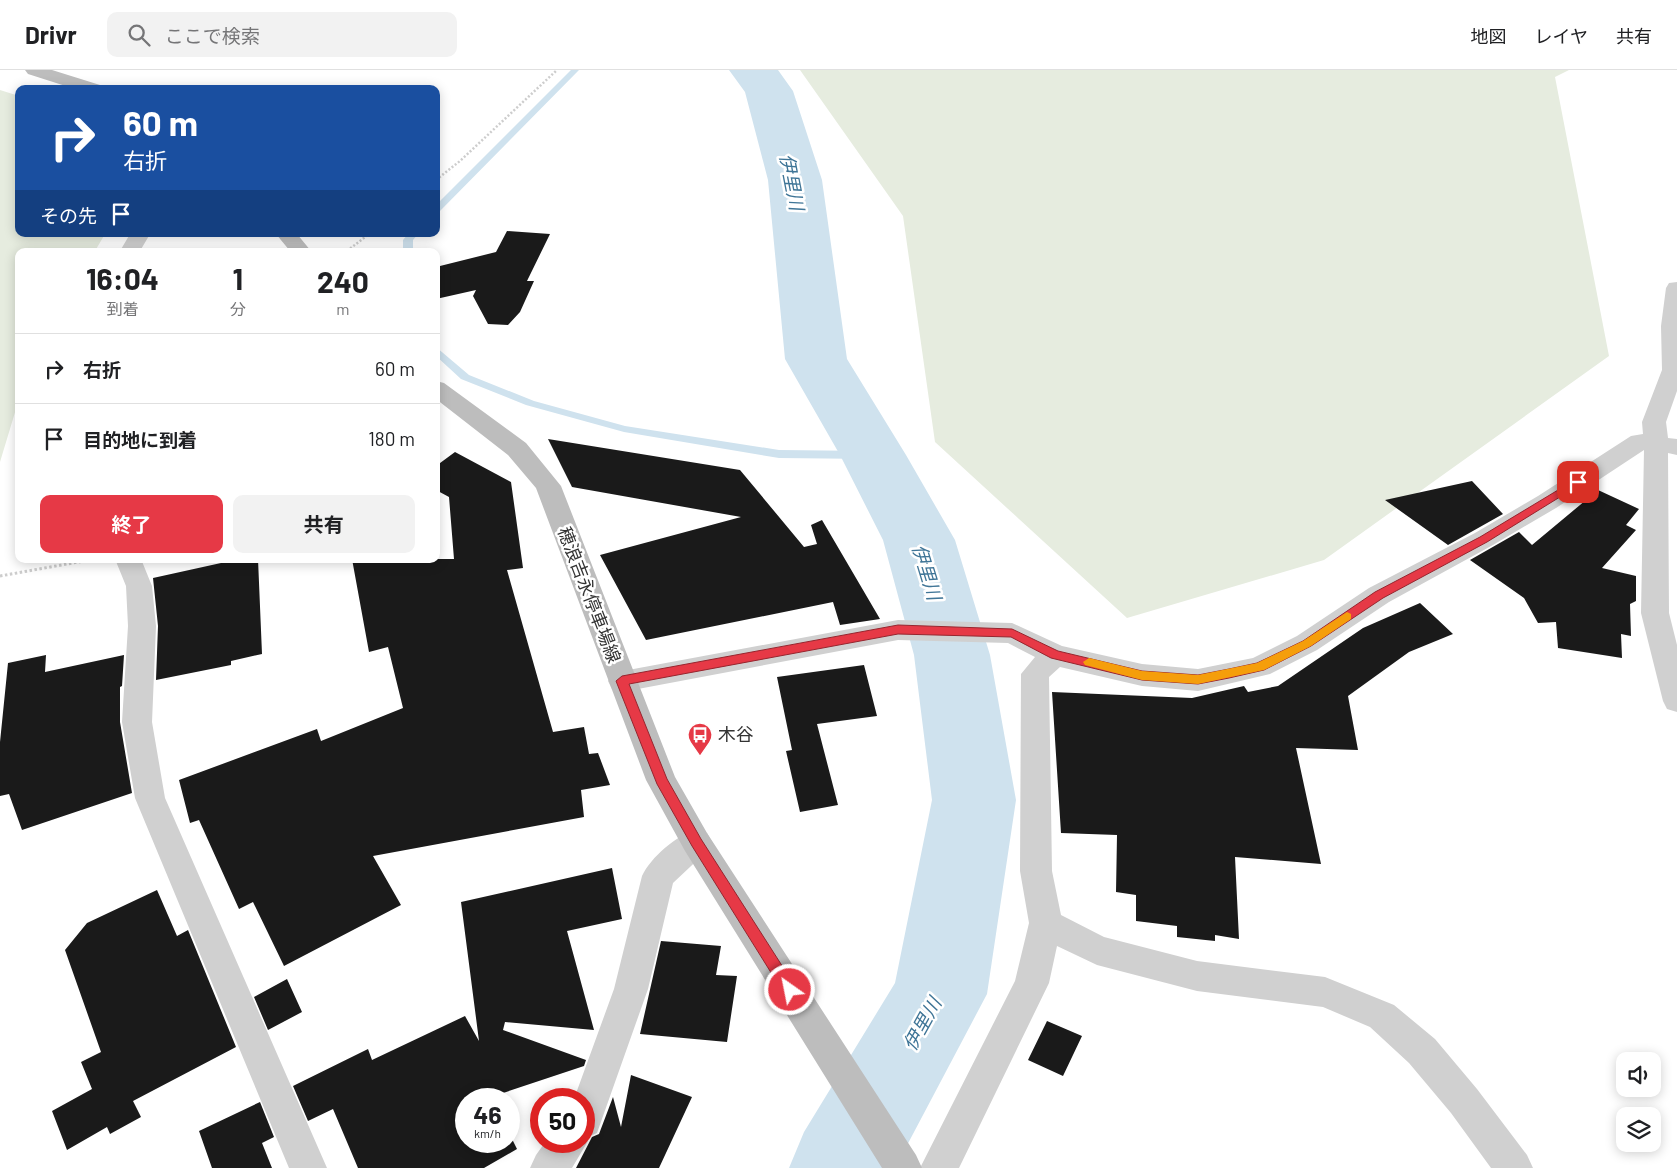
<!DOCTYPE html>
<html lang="ja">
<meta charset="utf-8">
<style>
:root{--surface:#fff;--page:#f2f2f2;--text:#202124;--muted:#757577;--line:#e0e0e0;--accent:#e63946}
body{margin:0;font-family:Barlow,"Noto Sans JP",sans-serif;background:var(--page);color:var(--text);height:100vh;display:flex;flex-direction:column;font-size:19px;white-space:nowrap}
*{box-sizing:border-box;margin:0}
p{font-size:16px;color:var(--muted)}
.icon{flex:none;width:28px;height:28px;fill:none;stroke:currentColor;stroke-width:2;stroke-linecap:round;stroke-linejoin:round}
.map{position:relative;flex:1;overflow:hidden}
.side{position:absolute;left:15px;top:178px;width:425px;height:315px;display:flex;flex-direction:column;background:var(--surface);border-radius:10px;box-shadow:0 2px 12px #0003}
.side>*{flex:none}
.banner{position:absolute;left:15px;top:15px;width:425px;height:152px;border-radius:10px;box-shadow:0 2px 12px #0003;background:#1a4fa0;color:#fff;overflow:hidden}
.fabs{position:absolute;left:1616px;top:982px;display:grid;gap:10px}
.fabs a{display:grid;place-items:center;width:45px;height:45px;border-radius:10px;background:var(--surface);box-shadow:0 2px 12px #0003;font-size:25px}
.speed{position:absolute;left:455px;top:1018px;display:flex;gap:10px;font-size:25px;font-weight:700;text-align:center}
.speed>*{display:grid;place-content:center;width:65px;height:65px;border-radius:50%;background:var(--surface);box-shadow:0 2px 12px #0003;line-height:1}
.speed small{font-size:12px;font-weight:400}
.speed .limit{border:8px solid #d22;background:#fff;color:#111}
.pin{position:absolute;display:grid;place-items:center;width:42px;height:42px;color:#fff;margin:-21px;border-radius:10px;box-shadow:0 2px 8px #0006}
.me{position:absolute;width:55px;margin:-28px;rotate:327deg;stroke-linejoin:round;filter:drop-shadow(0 0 4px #0008)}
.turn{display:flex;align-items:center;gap:18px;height:105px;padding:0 25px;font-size:22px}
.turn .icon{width:65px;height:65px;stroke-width:2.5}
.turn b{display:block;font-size:35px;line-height:42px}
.then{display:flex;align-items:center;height:48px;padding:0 25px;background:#0003;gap:10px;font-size:19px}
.eta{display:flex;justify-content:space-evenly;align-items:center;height:85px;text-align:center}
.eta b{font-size:30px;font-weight:700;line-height:35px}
.action{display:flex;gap:10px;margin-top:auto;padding:10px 25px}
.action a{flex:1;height:58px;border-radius:10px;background:var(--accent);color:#fff;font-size:20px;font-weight:700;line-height:58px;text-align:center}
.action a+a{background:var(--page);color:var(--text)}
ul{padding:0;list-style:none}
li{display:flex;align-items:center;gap:15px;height:70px;padding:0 25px;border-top:1px solid var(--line)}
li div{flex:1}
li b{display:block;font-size:19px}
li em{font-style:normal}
header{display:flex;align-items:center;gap:30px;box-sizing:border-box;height:70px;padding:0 25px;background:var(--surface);border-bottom:1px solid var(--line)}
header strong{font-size:24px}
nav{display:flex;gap:28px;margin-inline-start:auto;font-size:18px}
.search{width:350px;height:45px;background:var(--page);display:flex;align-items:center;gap:12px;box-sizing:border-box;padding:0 18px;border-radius:10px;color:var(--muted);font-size:19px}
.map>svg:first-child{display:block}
.green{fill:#e6ecdf}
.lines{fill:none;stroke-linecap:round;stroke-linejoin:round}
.stream{fill:#cfe2ee;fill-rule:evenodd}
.river{fill:#cfe2ee;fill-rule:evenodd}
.building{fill:#1a1a1a}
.path-far1{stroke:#cdcdcd;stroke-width:2.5;stroke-dasharray:2 2;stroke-linecap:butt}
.path{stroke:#cdcdcd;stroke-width:3;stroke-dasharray:2.5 2.5;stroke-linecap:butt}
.street{fill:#d0d0d0;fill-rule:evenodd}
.secondary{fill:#bdbdbd;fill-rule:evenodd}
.route{fill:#e63946;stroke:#96252e}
.slow{fill:#f59e0b}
.labels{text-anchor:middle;stroke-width:5;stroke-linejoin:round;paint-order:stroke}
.street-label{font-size:18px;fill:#333;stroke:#fff}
.poi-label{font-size:18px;fill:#333;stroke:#fff;text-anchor:start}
.water-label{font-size:19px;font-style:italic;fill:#3f7597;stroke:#fff}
</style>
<header>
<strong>Drivr</strong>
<div class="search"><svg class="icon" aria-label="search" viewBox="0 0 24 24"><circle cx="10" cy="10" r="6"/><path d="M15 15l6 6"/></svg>ここで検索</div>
<nav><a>地図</a><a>レイヤ</a><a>共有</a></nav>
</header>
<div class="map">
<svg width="1677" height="1098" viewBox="0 0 1677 1098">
<rect width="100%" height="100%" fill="#fff"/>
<!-- green -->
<path class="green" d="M800,0H1569L1555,7L1609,286L1324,490L1127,548L935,372L903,146Z
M0,20L19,26V164H105L95,181H19V329L0,392Z"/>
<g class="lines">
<!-- stream -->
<path class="stream" d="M571,0H579L439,142L436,143V135Z
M408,164H418L413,170V181H403V170Z
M436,277L469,305L534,331L625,356L779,380L873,381L879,385L873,389L779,388L624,362L526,335L461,309L436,286Z"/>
<!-- river -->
<path class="river" d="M729,0H778L793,21L822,110L847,289L906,385L955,470L990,585L1016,730L987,924L895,1098H789L804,1062L895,913L932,730L914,585L883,470L840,385L785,289L768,110L745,22Z"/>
</g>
<!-- building -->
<path class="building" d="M507,161L550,164L527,211H534L520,242L508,255L488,254L473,226L476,220L436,229V197L496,182Z
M548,369L740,400L804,477L817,474L811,455L822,450L880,549L840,555L833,532L646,570L600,485L741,447L572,417Z
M455,382L511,412L523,498L507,500L553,662L584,657L589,684L598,683L610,715L581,720L584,747L373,786L401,835L284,896L253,832L239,839L199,750L190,753L179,710L317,659L321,671L403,638L388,577L369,582L352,489H454L449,427L436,420V396Z
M1472,411L1503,444L1448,475L1385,430Z
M1598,420L1639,439L1626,455L1636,460L1602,498L1636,506V531L1630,534L1631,566L1621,564L1622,588L1558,578L1556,552L1538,553L1524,528L1470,490L1519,462L1532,475Z
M221,489H258L262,584L231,591V595L156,610L158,556L153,508L221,493Z
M1420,533L1453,564L1409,582L1348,626L1358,680L1296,678L1321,794L1235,787L1239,869L1215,865V871L1177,867V856L1136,851V825L1116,822L1117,765L1061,763L1052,622L1192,628L1244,616L1248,622L1278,616L1363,558Z
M46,585L45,602L124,585L122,616L120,617V652L132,723L22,760L9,724L0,726V672L8,593Z
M864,595L877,646L817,654L838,735L800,742L786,681L792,680L777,607Z
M612,798L622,849L567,861L594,960L505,952L503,960L586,990L584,996L491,1027L492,1029H466V1071H509V1063L517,1079L484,1098H358L333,1039L308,1051L293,1016L368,979L372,990L465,946L479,971L461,832Z
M157,820L177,866L188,860L236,977L133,1031L141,1047L110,1064L107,1057L67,1080L52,1041L92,1019L81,992L101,982L65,880L87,853Z
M661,871L721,876L716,905L737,906L727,972L640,964Z
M287,909L302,942L268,960L254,927Z
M1047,951L1082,966L1063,1006L1028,990Z
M631,1005L692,1027L659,1098H576L592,1067L599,1064L613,1027L621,1057Z
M260,1032L274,1067L262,1073L272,1098H212L199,1061Z"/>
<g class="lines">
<!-- path-far1 -->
<path class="path-far1" d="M436,110L460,91L557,0
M347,181L369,164"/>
<!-- path -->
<path class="path" d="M0,506L95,489"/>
<!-- street -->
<path class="street" d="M130,164H150L140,181H120Z
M1677,212V321L1666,352L1668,368L1677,369V385L1668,383L1669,543L1677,575V642L1667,639L1663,631L1641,543L1644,380L1556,438L1493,475L1389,532L1317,580L1270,604L1198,621L1142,616L1060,597L1049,607L1052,801L1061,845L1104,867L1197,891L1325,907L1394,935L1435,969L1477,1019L1527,1085L1533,1098H1491L1451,1043L1409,993L1370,957L1323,937L1197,921L1097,895L1057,876L1049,913L959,1098H920L1015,911L1029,853L1020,801L1021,604L1035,587L1008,573L898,570L622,622L612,619L608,611L612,603L898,550L1012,553L1062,576L1142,594L1198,599L1253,588L1297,566L1369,518L1475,463L1538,426L1631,366L1643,364L1642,352L1662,300L1661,256L1666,218L1669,213Z
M115,489H141L152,516L156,556L152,652L165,728L327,1098H289L135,728L122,652L128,556L126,516Z
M696,759L707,763L712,772L707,781L673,813L648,919L597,1063L586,1068L588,1071L572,1098H530L536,1085L546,1071H584V1029H574L614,919L642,806C651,787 676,766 696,759Z"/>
<!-- secondary -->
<path class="secondary" d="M25,0H52L100,15L103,19H75L28,4Z
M276,164H297L311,181H290Z
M436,311L444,313L526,373L561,416L675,707L707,763L916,1085L922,1098H882L685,781L646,710L536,418L508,385L436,329Z"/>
</g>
<!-- route -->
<path class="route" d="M1578,408L1581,409V414L1487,472L1383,528L1311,576L1264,600L1229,608L1198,614L1142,610L1051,588L1011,567L898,564L629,614L667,709L701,769L795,916L797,920L795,925L790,927L785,925L692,776L657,714L616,611L622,606L898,555L1012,559L1058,581L1142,601L1198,605L1229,599L1257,593L1303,571L1375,522L1480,467Z"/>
<!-- slow -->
<path class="slow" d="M1347,542L1351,544V549L1311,576L1264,600L1198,614L1142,610L1085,595L1083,592L1089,588L1142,601L1198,605L1257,593L1303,571Z"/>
<!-- icons -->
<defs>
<symbol id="bus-pin" viewBox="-11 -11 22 30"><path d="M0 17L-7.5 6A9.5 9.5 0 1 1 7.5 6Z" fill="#e63946" stroke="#fff"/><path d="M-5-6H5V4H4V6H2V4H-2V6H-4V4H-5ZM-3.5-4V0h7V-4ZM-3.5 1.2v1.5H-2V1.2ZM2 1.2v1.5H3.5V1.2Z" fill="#fff"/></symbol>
</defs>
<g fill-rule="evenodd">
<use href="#bus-pin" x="686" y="651" width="28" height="38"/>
</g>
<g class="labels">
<!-- street labels -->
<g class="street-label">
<text transform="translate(589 525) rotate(69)" y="6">穂浪吉永停車場線</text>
</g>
<!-- poi labels -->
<g class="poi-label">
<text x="718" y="671">木谷</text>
</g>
<!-- water labels -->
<g class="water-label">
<text transform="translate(792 112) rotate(79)" y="7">伊里川</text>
<text transform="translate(927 502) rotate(73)" y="7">伊里川</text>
<text transform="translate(922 954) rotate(-61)" y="7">伊里川</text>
</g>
</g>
</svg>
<div class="fabs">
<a><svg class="icon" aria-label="sound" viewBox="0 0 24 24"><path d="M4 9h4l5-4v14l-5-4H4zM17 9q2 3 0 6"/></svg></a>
<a><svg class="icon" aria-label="layers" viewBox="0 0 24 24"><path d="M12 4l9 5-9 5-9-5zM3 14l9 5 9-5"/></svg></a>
</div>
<div class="speed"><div>46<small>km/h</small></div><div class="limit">50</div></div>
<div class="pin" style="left:1578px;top:412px;background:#d93025"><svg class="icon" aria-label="arrive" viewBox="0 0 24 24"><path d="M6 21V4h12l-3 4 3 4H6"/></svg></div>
<svg class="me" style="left:790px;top:920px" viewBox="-20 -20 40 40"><circle r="17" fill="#e63946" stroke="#fff" stroke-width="3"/><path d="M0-11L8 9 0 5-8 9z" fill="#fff"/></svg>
<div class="banner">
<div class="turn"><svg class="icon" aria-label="right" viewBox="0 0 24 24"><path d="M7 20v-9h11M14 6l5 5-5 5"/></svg><div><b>60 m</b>右折</div></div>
<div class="then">その先<svg class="icon" aria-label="arrive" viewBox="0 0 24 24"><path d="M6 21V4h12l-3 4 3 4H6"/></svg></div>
</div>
<section class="side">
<div class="eta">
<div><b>16:04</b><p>到着</p></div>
<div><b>1</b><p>分</p></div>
<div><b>240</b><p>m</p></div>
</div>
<ul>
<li><svg class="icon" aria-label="right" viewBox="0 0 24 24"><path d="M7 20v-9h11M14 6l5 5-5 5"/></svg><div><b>右折</b></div><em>60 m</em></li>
<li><svg class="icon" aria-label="arrive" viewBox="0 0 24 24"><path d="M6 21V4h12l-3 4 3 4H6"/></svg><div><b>目的地に到着</b></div><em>180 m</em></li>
</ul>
<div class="action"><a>終了</a><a>共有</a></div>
</section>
</div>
